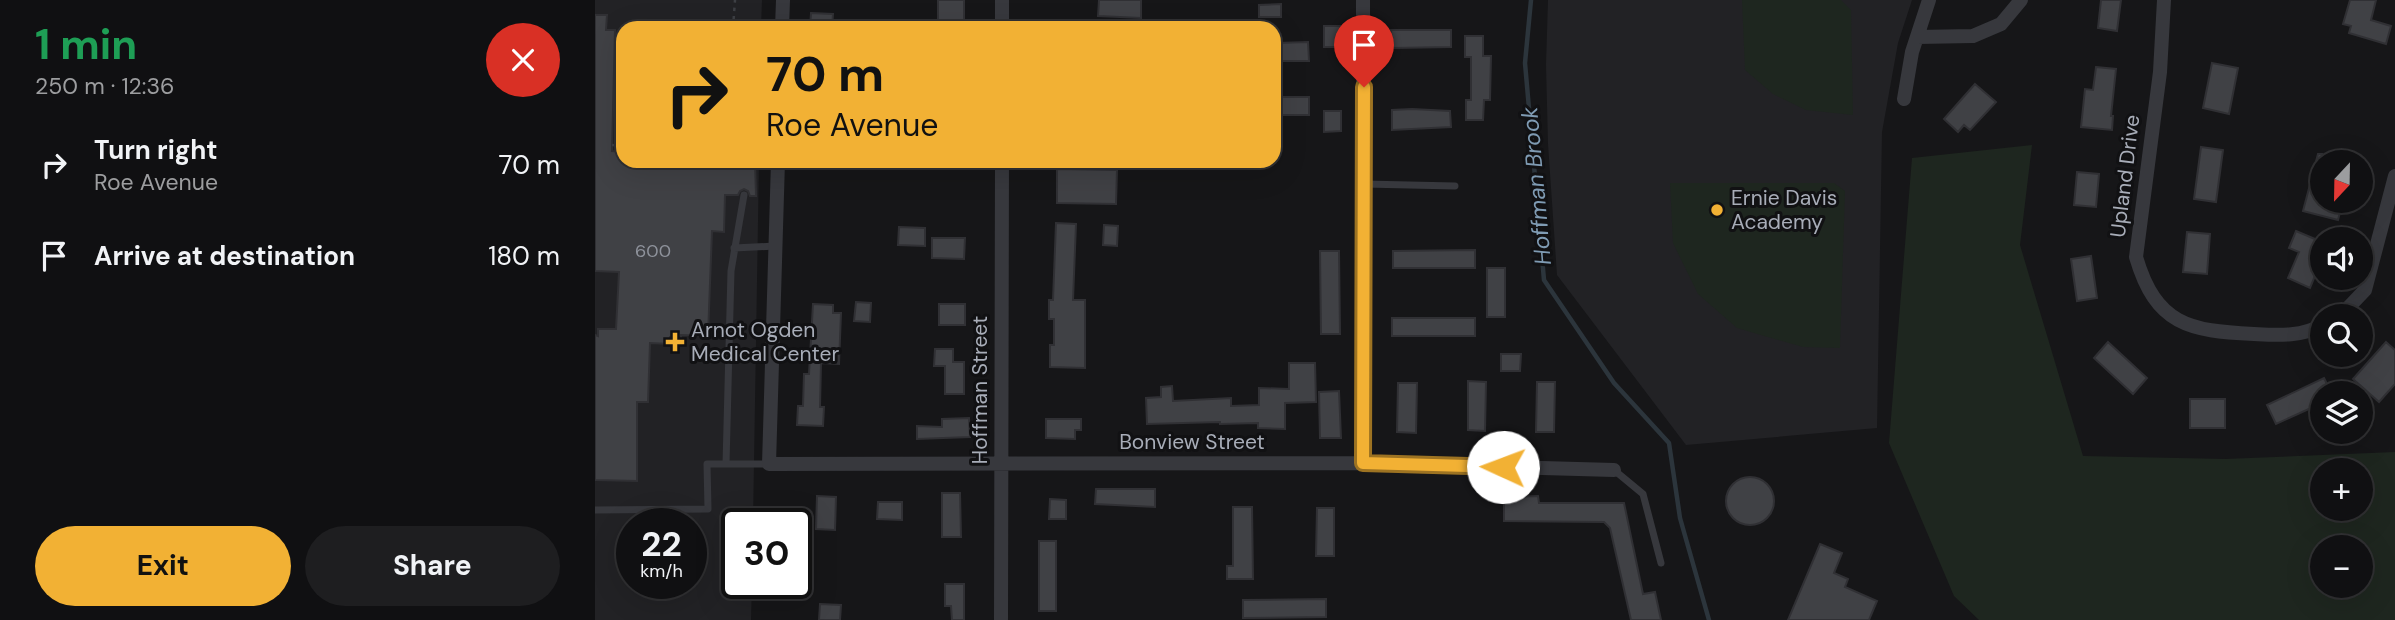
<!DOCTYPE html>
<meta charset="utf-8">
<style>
:root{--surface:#101012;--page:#1e1e20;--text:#f1f3f6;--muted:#9c9d9f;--line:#303032;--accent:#f2b134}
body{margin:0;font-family:"DM Sans",sans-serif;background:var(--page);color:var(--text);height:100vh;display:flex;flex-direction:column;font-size:26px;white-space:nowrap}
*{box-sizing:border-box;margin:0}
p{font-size:23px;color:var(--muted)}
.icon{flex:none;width:38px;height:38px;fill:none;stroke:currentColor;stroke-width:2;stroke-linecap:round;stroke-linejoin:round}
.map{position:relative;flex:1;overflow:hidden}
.sheet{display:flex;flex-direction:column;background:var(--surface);width:595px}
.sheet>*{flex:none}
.guide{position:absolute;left:21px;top:21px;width:665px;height:147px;border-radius:21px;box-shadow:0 7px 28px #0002,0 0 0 2px var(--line);background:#f2b134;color:#111;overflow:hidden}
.needle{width:46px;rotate:202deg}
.buttons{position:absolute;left:1715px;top:150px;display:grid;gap:14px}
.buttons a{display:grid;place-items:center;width:63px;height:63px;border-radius:50%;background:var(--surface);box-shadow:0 7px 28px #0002,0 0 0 2px var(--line);font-size:35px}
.speed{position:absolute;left:21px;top:508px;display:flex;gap:14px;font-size:35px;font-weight:700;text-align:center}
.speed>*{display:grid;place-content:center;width:91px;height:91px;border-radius:50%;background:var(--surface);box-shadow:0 7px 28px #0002,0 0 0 2px var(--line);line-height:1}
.speed small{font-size:18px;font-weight:400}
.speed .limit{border:4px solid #111;border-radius:10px;background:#fff;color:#111}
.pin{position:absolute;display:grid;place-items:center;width:60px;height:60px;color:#fff;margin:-72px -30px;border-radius:50% 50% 50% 0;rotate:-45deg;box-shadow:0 0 7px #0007}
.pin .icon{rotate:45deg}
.me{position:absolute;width:77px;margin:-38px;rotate:272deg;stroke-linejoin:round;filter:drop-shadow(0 0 5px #0008)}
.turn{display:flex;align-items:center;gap:24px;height:147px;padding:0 35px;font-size:32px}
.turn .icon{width:91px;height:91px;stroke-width:2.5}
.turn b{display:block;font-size:49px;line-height:60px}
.round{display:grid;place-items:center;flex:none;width:74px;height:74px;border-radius:37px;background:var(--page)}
.headline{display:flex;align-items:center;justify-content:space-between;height:119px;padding:0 35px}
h1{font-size:42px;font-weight:700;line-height:52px;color:#1e9e55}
.action{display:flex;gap:14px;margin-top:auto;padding:14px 35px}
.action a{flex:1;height:80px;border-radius:42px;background:var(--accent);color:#111;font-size:28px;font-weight:700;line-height:80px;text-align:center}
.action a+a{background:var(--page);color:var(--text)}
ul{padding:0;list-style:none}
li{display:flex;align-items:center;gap:21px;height:91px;padding:0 35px}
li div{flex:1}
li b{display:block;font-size:26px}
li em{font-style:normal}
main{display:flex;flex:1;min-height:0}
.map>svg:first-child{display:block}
.built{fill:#222225;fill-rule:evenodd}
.green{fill:#1e261f;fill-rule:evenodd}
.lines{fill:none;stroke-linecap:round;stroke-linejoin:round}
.stream{stroke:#2c353c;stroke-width:4.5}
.building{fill:#404145;stroke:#303034;stroke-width:2}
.path{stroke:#3d3f44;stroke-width:2.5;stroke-dasharray:3.5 5;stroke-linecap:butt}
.lane{stroke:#37383d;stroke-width:7}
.street{stroke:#37383d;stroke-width:14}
.route-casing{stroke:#9d7322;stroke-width:18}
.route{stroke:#f2b134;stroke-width:12}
.poi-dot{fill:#f2b134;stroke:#111113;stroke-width:2.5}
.labels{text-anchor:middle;stroke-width:6;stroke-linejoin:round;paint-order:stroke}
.number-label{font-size:18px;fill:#8e929b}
.street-label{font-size:21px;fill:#a8adb8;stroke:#111113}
.poi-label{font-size:21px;fill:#a8adb8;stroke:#111113;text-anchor:start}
.water-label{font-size:23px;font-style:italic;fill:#7f9bb3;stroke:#111113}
</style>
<main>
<section class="sheet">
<div class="headline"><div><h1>1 min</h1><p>250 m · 12:36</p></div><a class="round" style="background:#d93025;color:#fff"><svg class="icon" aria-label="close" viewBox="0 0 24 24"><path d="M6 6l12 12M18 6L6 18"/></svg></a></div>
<ul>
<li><svg class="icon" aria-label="right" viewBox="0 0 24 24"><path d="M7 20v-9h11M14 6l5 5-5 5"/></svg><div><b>Turn right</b><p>Roe Avenue</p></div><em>70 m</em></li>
<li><svg class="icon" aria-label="arrive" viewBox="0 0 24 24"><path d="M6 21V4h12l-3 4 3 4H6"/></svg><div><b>Arrive at destination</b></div><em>180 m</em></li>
</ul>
<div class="action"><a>Exit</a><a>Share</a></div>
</section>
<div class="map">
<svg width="1800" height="620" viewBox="0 0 1800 620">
<rect width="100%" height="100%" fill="#161618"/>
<!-- built -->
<path class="built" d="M0,0H167L166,28H28V161H164L158,523H142V583H157L156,620H0ZM37,523H96V583H37Z
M953,0H1317L1303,43L1287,132L1282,428L1091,445L962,275L953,144L951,65Z"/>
<!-- green -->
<path class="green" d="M1147,0H1246L1256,10L1258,115L1211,110L1178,94L1150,70Z
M1437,145L1425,245L1488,456L1630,459L1800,452V620H1384L1359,596L1294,443L1317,158ZM1727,471H1766V509H1727ZM1727,548H1766V586H1727Z
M1075,183H1239L1250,191L1245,348L1208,347L1142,328L1103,294L1078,243Z"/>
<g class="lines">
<!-- stream -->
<path class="stream" d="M936,0L930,63L949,280L1019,383L1074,443L1085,518L1114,620"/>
</g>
<!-- building -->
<path class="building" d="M343,0H369V28H343Z
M504,0H546V18L503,16Z
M1506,0H1526L1522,31L1503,28Z
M1755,0H1781L1776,20L1796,26L1791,44L1754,33L1756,26L1748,24Z
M686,4V17H664V5Z
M216,13L238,14L237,28H215Z
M0,15H12L11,30H20L17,151L28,152V161H160L161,196H155L153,191L149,189L145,191L143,195H130L129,232L117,231L113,336L86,335V337H75V344L55,343L53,402H42V481L0,480V335L3,336V329H21L24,272L0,271Z
M729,26H745V47H729Z
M796,30H856V47L797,48Z
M870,36H888V56H896L895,100H889L888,120H871V100H876V57H870Z
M713,42L714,61H682V43Z
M1617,63L1643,68L1634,114L1608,108Z
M1501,67L1521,69L1516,116H1518L1517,130L1486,127L1490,89L1498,90Z
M1380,84L1401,102L1375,130L1369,125L1363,132L1349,119Z
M682,97H714V115H682Z
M817,109L855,111L856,127L797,130V110Z
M729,111H746V131L729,132Z
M1606,147L1628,150L1621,202L1599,199Z
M1723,154H1727V201H1748L1743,220L1708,211Z
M462,169L522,170L521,204L462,203Z
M1482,172L1504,174L1501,207L1479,205Z
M461,223L481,224L478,300H490V368L455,367V345H459V319H454V300H458Z
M509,225L523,226L522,246L508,245Z
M304,227L330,228V246L303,245Z
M1701,231L1727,242V259L1715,288L1693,278L1704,252L1694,248Z
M1592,232L1615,234L1612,274L1588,272Z
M337,238H370L369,259L337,258Z
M880,250V268H798V251Z
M725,251H744L745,334H726Z
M1496,256L1502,298L1482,301L1476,259Z
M892,268H910V317H892Z
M261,302L276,303L275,322L259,321Z
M218,304L238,305V313H246L244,364L226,363L225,407H229L228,426L202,425L203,406H208L209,374H214Z
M344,304H370V325H344Z
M797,318H880V336H797Z
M1513,342L1552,378L1538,394L1499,358Z
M1791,342L1800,350V384L1784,402L1758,379Z
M340,349H358V362H369V394H350V366H339Z
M906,354H926L925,371H906Z
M694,363H720L721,402L690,403V429L663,428V423L625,424V422L552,424L551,398L566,397V387L577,386L578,401L636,398V406L664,405V388L694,389Z
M1729,378L1737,394H1727V403L1681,424L1672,405Z
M873,381L891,382L890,431L873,430Z
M942,382H960L959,432H941Z
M803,383H822L821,433L802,432Z
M744,391L746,438H725L724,392Z
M1595,399H1630V428H1595Z
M374,418L375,437L322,439V426L347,427V419Z
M451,419H486V430H480V439L451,438Z
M1131 501a24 24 0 1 1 48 0a24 24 0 1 1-48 0Z
M501,489H560V507L500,504Z
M347,493H365L366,537H347Z
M222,496L241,497L240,530L221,529Z
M943,496L944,503H1029L1048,594L1060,592L1066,620H1036L1015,528L1009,522L909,521V497Z
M455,499L471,500V519H454Z
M283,502H307V520L282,519Z
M638,507H657L658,579H632V566H638Z
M722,508H739V556H721Z
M444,541H461V611H444Z
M1225,544L1247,553L1239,573L1253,579L1250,587L1282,601L1274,620H1193Z
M350,584H369V620H357L356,606H350Z
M731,599V617L648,618V600Z
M225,604L246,605L245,620H224Z"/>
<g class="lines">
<!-- path -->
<path class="path" d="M138,28L140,0
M19,86H28
M17,145L28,146"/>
<!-- lane -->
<path class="lane" d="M769,184L860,186
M139,248L180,246
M131,464L136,271L149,195
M1019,470L1048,494L1066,563
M0,510L113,509L112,464H174"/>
<!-- street -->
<path class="street" d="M768,0V463
M1569,0L1565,72L1541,257C1561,325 1594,331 1659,334C1682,335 1707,337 1727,325
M187,28L188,0
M407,28V0
M1322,37L1378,36L1406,24L1426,0
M1309,99L1317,52L1334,0
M183,161L174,464L768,463L1019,470
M1741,317L1750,311L1770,290L1800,176
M406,620L407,161"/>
</g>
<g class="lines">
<defs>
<path id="route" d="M769,87L768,463L908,467"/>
</defs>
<!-- route casing -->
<use href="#route" class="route-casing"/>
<!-- route -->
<use href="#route" class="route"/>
</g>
<!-- markers -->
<g class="poi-dot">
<circle cx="1122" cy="210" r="7"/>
<path d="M76.5 331.5h7v7h7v7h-7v7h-7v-7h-7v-7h7z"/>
</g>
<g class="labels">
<!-- number labels -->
<g class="number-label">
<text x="58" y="257">600</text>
</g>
<!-- street labels -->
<g class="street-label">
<text transform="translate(1530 176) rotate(-83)" y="7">Upland Drive</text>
<text transform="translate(385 390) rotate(-90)" y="7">Hoffman Street</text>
<text x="597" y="449">Bonview Street</text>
</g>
<!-- poi labels -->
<g class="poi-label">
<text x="1136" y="205">Ernie Davis<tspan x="1136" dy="24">Academy</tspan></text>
<text x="96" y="337">Arnot Ogden<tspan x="96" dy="24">Medical Center</tspan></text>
</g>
<!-- water labels -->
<g class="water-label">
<text transform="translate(941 186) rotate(-95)" y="8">Hoffman Brook</text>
</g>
</g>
</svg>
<div class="buttons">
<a><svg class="needle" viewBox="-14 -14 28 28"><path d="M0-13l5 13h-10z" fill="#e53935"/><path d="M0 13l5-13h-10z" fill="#9c9d9f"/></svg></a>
<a><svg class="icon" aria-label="sound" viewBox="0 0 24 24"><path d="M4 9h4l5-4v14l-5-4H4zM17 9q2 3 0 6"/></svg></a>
<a><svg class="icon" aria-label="search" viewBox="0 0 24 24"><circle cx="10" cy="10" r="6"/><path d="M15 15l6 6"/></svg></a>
<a><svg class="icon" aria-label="layers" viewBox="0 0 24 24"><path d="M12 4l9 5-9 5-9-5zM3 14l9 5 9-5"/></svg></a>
<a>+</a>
<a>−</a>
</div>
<div class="speed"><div>22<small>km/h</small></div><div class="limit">30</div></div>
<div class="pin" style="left:769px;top:87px;background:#d93025"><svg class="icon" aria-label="arrive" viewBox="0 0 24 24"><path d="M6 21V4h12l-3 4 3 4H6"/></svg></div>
<svg class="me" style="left:908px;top:467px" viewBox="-20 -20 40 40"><circle r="19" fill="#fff"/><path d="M0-13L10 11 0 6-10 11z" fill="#f2b134"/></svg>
<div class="guide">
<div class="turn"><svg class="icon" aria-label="right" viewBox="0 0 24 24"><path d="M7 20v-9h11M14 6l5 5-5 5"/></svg><div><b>70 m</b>Roe Avenue</div></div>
</div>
</div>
</main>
